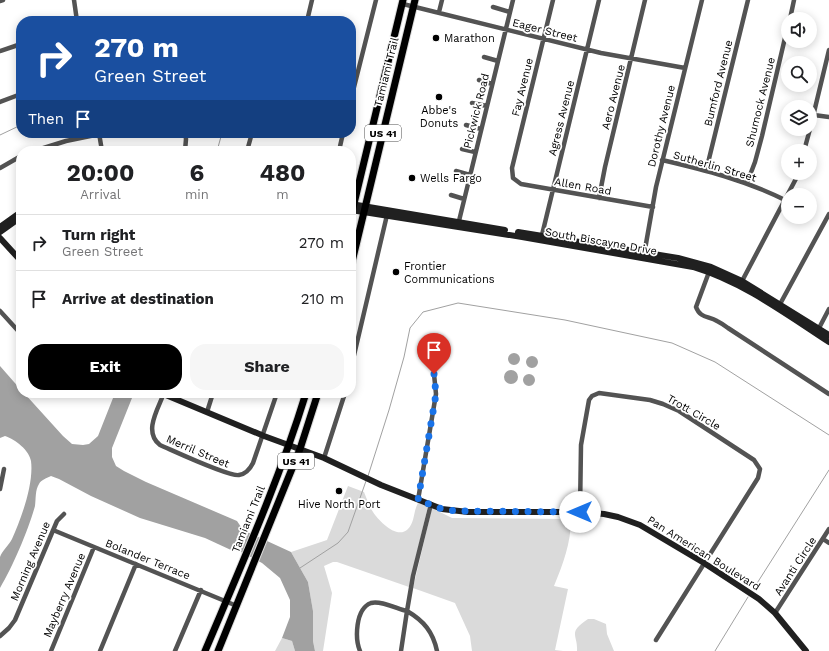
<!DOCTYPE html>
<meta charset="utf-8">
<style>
:root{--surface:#fff;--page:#f6f6f6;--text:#202124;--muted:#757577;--line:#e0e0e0;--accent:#000}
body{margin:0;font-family:"Work Sans",sans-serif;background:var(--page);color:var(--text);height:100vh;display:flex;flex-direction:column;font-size:15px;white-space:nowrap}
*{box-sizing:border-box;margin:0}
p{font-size:13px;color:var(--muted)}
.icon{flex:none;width:22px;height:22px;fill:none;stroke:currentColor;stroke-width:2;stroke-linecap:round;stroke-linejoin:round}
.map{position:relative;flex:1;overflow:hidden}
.panel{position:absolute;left:16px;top:146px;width:340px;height:252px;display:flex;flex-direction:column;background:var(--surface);border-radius:16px;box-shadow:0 2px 10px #0003}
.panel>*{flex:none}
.guide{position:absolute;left:16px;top:16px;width:340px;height:122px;border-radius:16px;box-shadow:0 2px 10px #0003;background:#1a4fa0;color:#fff;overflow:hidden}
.fabs{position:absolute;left:781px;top:12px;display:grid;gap:8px}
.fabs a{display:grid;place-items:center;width:36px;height:36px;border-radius:50%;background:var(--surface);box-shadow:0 2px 10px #0003;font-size:20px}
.pin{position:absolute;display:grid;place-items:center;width:34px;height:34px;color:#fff;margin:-41px -17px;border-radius:50% 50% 50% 0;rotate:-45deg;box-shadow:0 0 4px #0007}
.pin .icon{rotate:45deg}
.me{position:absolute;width:44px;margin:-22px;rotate:270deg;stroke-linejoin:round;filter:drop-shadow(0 0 3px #0008)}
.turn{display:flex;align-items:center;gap:14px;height:84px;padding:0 12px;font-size:18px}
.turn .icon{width:52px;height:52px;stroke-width:2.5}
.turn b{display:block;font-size:28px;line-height:34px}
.then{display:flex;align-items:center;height:38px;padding:0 12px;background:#0003;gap:8px;font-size:15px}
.eta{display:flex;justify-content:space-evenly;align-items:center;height:68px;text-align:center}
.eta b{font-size:24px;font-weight:700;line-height:28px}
.primary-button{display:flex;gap:8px;margin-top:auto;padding:8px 12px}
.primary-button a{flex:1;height:46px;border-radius:16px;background:var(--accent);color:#fff;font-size:16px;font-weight:700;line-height:46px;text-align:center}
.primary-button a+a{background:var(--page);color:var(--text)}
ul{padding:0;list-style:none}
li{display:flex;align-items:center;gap:12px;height:56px;padding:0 12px;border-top:1px solid var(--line)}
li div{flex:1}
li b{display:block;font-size:15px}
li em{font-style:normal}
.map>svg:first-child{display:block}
.green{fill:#dadada}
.water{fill:#a1a1a1}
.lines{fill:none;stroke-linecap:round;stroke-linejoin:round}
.stream{stroke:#a1a1a1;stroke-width:1}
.primary-casing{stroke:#dbdbdb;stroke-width:9}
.street{stroke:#535353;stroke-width:4.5}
.secondary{stroke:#202020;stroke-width:6}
.primary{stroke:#000;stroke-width:7}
.route{stroke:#1a73e8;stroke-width:7;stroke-dasharray:0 12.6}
.poi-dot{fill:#000;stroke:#fff;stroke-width:1.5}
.labels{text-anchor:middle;stroke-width:3.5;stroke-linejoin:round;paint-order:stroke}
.shield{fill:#fff;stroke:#4c4c4c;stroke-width:1}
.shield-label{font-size:10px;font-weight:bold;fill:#000}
.street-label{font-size:11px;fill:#000;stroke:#fff}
.poi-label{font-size:11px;fill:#000;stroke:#fff;text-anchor:start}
</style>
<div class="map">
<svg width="829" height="651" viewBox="0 0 829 651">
<rect width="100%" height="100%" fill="#fff"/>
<!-- green -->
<path class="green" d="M348,486L364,492C367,499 369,506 373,512C379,521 397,540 408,529C415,522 413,512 418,503L428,506L409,587L337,562H333L324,566L332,593L323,651H315L313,641V611L308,582L291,552L327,540Z
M432,508L452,518L571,519C571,543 563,564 554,586L568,589L555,650L563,651H472L470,636L455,603L413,588Z
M588,619H594L606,624L607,634L614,651H577C578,634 567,633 588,619Z
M282,638L292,641L295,651H275Z"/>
<!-- water -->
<path class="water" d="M508 359a6 6 0 1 1 12 0a6 6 0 1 1-12 0Z
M526 362a6 6 0 1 1 12 0a6 6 0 1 1-12 0Z
M0,366L21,390V393H24L63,436L72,444L83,445L89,444L98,436L115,393H134L112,448V457L116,466L124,471L146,482L237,521L243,530L291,552L308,582L313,611V641L315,651H295L292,641L282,638L290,617V600L280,578L262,563L241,552L231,550L205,538L140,518L91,496L59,479L51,476C47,478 41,480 39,484C35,490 36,499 35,506C28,531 13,566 0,588C0,581 0,564 0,557C2,551 9,545 12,539C21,519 34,484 31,461C29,450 16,440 5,436L0,438Z
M504 377a7 7 0 1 1 14 0a7 7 0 1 1-14 0Z
M523 380a6 6 0 1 1 12 0a6 6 0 1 1-12 0Z"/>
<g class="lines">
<!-- stream -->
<path class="stream" d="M0,135L21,125
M217,151L222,133
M368,476L389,410L404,357L410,328L423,312L458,303L565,320L672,343L715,362L829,435
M300,568L338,543L348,532L366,481
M754,588L829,470
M715,651L748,597"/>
<defs>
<path id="primary" d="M351,216L403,0
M351,266L415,0
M205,651C241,566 279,481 306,393
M218,651L300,449L318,393"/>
</defs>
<!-- primary casing -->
<use href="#primary" class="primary-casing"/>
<!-- street -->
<path class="street" d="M74,0L77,21
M553,0L512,168L513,178L521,184L653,207
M0,1L3,0
M403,4L601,53L685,68
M493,7L510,12
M439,12L442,0
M790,19L794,0
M307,21L312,0
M0,51L21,44
M484,57L498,61
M479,80L492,84
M351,99L376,0
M0,102L21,94
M472,103L487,106
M814,115L829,117
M466,125L481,129
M810,129L829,50
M99,133L102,151
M185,133L186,139L185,151
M462,149L475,152
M34,151L66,141L105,133
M247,151L252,133
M339,151L343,133
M804,151L810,129
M662,160C705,170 745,180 785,200
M0,168L21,156
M456,171L470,175
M706,171L748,0
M747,183L755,162L762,136L788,25
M451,195L464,199
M599,198L605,167L645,0
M458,225L513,0
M541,239L599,0
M644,255L656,187L702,0
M709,272L696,307C700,318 708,316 717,321C721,323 724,325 728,328L829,394
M741,283L799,173
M779,306L829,214
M0,311L21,334
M818,330L829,309
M351,368L387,215
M164,393C158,409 143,432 160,445C174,451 229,477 239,475C246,474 250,469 253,463L277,393
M207,412L213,393
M324,458L345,393
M0,489L4,469
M418,500L436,394L434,374
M431,504L413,576L407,611C424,621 433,632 437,651
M580,512L581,445L589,400L592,396L599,393L650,400L663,404L679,411L754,460L760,469L758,478L656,640
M53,530L237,606
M823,539L829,543
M775,613L829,529
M0,636L9,628L15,620L57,521L64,514
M51,651L94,547
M100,651L136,564
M175,651L201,590
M360,651C355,639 355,609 371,603C380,600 398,609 407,611L401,651"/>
<!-- secondary -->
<path class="secondary" d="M351,204L505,230
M351,210L522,237L693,267C743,282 786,314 829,342
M0,227L21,212
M0,232L21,217
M518,232L678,258L711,267L742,281L829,335
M0,238L21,261
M161,393L264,436L324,458L381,485L442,509L468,512H580L604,514L618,517L640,525L704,563L759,599L775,613L806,651"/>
<!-- primary -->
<use href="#primary" class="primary"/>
</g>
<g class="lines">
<!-- route -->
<path class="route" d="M434,374L436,394L418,500L442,509L457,511L580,512"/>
</g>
<!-- markers -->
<g class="poi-dot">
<circle cx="436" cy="38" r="4"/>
<circle cx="439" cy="97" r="4"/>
<circle cx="412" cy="178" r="4"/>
<circle cx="396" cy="272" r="4"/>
<circle cx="339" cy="491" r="4"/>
</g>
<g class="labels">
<!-- shield labels -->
<g class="shield">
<rect x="365" y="125" width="36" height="16" rx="3"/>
<rect x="278" y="453" width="36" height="16" rx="3"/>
</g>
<g class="shield-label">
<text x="383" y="137">US 41</text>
<text x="296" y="465">US 41</text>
</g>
<!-- street labels -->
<g class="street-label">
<text transform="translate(545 30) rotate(14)" y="4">Eager Street</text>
<text transform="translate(386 72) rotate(-76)" y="4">Tamiami Trail</text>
<text transform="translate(718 83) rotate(-76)" y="4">Bumford Avenue</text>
<text transform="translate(522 87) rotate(-76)" y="4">Fay Avenue</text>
<text transform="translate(613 97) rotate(-76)" y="4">Aero Avenue</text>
<text transform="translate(760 102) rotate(-76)" y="4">Shumock Avenue</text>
<text transform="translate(476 111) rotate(-76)" y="4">Pickwick Road</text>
<text transform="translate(561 118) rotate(-76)" y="4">Agress Avenue</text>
<text transform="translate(661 126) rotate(-76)" y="4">Dorothy Avenue</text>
<text transform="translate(715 166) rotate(16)" y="4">Sutherlin Street</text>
<text transform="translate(583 186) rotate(10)" y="4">Allen Road</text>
<text transform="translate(601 241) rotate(10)" y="4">South Biscayne Drive</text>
<text transform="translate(694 412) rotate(30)" y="4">Trott Circle</text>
<text transform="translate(198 451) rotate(23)" y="4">Merril Street</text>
<text transform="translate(248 519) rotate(-68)" y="4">Tamiami Trail</text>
<text transform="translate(704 553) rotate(32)" y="4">Pan American Boulevard</text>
<text transform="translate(148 559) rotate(22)" y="4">Bolander Terrace</text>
<text transform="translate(30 561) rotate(-67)" y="4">Morning Avenue</text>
<text transform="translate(795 566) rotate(-57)" y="4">Avanti Circle</text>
<text transform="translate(64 595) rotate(-67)" y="4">Mayberry Avenue</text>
</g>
<!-- poi labels -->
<g class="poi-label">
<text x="444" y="42">Marathon</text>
<text x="439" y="114" text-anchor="middle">Abbe's<tspan x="439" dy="13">Donuts</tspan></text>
<text x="420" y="182">Wells Fargo</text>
<text x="404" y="270">Frontier<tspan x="404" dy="13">Communications</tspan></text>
<text x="339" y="508" text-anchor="middle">Hive North Port</text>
</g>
</g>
</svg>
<div class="fabs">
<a><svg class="icon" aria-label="sound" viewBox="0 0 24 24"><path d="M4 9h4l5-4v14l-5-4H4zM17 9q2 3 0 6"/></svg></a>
<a><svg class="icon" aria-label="search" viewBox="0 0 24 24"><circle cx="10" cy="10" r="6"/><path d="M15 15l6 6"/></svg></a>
<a><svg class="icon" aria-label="layers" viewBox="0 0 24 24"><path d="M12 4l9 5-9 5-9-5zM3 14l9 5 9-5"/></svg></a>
<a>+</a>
<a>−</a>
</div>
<div class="pin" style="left:434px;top:374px;background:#d93025"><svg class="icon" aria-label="arrive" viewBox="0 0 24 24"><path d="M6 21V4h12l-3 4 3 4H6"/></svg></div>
<svg class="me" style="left:580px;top:512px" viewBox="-20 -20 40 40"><circle r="19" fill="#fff"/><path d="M0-13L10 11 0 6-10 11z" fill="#1a73e8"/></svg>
<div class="guide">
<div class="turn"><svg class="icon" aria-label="right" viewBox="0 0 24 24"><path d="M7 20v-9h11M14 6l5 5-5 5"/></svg><div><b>270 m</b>Green Street</div></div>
<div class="then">Then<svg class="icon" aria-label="arrive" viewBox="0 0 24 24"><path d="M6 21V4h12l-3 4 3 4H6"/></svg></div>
</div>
<section class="panel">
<div class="eta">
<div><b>20:00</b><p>Arrival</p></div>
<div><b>6</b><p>min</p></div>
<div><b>480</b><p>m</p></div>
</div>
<ul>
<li><svg class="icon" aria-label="right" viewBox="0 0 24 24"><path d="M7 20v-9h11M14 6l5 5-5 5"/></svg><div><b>Turn right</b><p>Green Street</p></div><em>270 m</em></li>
<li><svg class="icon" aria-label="arrive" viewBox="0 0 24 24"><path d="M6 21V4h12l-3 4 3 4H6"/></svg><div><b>Arrive at destination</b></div><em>210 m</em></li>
</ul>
<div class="primary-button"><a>Exit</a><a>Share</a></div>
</section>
</div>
